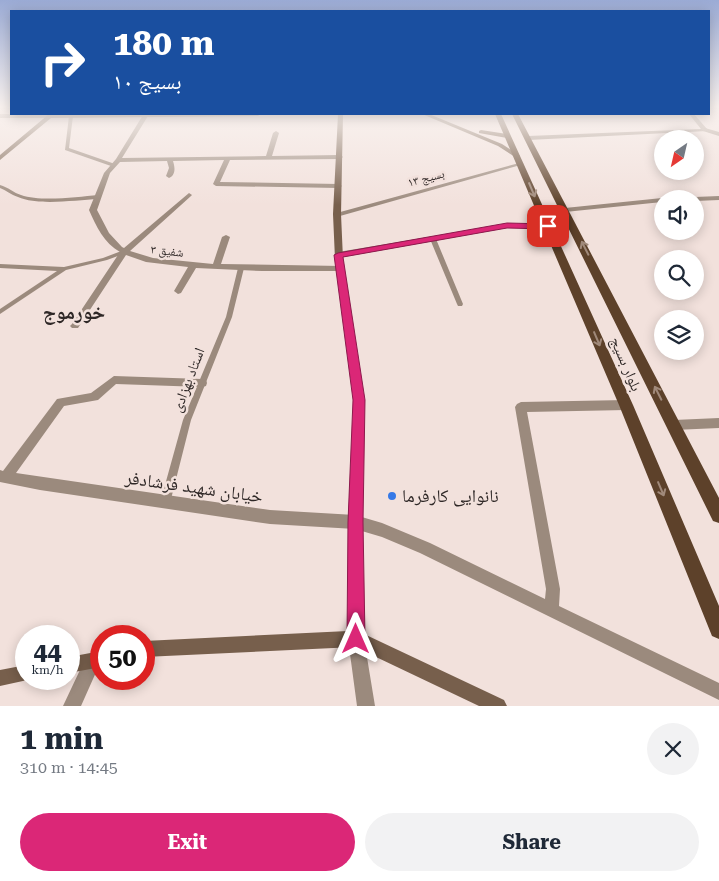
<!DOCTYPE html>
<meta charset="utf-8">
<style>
:root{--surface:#fff;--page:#f2f2f3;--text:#1f2937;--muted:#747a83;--accent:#db2777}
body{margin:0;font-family:"Roboto Serif","Noto Naskh Arabic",serif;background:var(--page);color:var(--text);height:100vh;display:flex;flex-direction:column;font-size:19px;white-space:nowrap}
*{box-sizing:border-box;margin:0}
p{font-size:16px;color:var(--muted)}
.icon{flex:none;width:28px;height:28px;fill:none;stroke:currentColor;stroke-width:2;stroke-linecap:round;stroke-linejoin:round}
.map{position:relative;height:706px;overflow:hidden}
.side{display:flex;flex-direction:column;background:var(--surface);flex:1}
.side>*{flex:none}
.hud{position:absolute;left:10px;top:10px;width:700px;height:105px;border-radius:0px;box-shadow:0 2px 12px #0003;background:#1a4fa0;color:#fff;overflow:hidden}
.needle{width:32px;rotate:214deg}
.controls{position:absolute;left:654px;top:130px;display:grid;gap:10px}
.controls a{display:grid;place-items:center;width:50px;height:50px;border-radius:50%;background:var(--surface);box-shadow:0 2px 12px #0003;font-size:25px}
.speed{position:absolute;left:15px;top:625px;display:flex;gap:10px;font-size:25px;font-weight:700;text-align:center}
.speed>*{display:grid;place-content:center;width:65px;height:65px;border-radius:50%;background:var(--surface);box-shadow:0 2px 12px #0003;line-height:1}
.speed small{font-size:12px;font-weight:400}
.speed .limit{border:8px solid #d22;background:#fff;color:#111}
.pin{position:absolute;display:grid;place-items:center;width:42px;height:42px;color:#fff;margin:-21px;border-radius:10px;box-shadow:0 2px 8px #0006}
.me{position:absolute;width:55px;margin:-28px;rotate:0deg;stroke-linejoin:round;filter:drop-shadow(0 0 4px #0008)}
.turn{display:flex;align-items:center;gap:18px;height:105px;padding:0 20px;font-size:22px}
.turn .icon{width:65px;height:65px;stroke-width:2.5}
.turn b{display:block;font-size:35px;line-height:42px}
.round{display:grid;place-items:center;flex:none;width:52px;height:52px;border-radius:26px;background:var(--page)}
.overview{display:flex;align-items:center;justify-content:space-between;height:85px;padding:0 20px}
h1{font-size:30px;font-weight:700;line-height:38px}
.action{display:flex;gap:10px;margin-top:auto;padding:10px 20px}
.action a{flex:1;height:58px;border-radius:30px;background:var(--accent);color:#fff;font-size:20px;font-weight:700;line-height:58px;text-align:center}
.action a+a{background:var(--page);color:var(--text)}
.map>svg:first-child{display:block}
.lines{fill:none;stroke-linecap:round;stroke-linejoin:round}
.service{fill:#9b8a7d;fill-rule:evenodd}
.minor{fill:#9b8a7d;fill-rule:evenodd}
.tertiary{fill:#9b8a7d;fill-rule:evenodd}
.secondary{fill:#775f4c;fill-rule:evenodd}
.primary{fill:#5d412a;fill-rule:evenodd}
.oneway{stroke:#a0897a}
.route{fill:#db2777;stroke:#8e194d}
.poi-dot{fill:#3679e7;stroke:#f2e1dc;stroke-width:2}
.labels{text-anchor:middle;stroke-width:5;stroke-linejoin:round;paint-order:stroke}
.far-street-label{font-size:12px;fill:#2f2827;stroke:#f2e1dc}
.street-label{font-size:15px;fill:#2f2827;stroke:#f2e1dc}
.near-street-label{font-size:18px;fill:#2f2827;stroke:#f2e1dc}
.near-poi-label{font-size:18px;fill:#2f2827;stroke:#f2e1dc;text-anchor:start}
.district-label{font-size:20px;font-weight:bold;fill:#2f2827;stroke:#f2e1dc}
</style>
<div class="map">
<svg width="719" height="706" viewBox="0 0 719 706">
<rect width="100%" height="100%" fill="#f2e1dc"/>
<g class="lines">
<!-- service -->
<path class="service" d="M71,115L73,116L69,148L115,164V166H111L65,150L69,116Z
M0,185C8,187 14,193 21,195C41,202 77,197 98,195L101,197L98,199C76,200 38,206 18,197C11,195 6,190 0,188Z
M433,237L436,239L463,304L462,306H458L457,304L430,239Z
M124,250L127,252L126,253L107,260L66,270L0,314V309L57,271L0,268V264L64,267L103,258Z
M241,266L244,268L232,317L191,420L170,503L168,506L165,508L162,506L160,503L183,420L226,317L238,268Z"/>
<!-- minor -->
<path class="minor" d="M143,115L148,116L122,158L266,156L273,133L276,131L279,133L272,156L340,155L343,157L340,159L230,160L220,182L339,184L342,186L339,188L216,186L213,184L224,160L173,161C175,167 176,175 169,178L166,176L169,168L167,161L120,162L110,173L97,210L109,233L122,247L124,248L189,193L192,195L191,196L130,251L153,258L213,264L222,237L226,235L230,237L221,264L341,266L344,267V271H262L196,268L181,293L178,294L174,291L188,267L146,262L126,255L78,328H72L70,326L72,324L120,252C104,243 96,226 89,210L104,173L116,159Z
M705,128L719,132V136L703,131V129Z
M519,163L524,164L340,216L333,214Z
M507,224H548L552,226L548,228H507L338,258L334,255L338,252Z
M114,376L202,379L206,380L207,383L206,386L202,387L116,384L98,400L64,406L16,473L270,510L355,515L382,523L430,543L545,599L546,589L515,407L517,404L521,402L626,400L630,402L632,405L630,408L626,410L527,412L560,589L559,606L719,683V700L420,553L382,537L355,529L270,524L40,490L0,482V470L3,471L57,399L91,393Z
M719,418V428L674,430L670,429L668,425L670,421L674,420Z
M356,631L362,633L364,639L375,706H357L348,639L350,633Z
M93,653L99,655L101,661L81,706H63L87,655Z"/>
<!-- tertiary -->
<path class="tertiary" d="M0,114H49L52,116L49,118H0Z
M689,114H694L707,129V131L528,140L525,138L528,136L701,129Z
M719,196V200L695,201V199H692L695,197Z
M662,198L665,199H662V202L565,212L561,210L565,208Z"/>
<!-- secondary -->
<path class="secondary" d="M49,114H261L258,116L51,118L0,160V155Z
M338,114H343L341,214L343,259L364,400L362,522L364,634L504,700L507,706H479L355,647L144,657V641L348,631V522L354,400L335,259L333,214Z
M422,114H429L502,144L520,156L515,157L498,146Z
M481,130L507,134L510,136L507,138L479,133V131Z
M101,651V667L69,673V657Z
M26,665V679H32L0,686V670Z"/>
<!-- primary -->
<path class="primary" d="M495,114H501L633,405L719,606V639L712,636L619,405Z
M512,114H518L719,498V523L713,521Z"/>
</g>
<!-- one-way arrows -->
<defs><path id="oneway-shaft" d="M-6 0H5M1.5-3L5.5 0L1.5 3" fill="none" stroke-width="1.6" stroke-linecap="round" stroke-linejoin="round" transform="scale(1.25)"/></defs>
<g class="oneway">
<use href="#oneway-shaft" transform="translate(532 190) rotate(67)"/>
<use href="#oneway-shaft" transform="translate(585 248) rotate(-117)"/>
<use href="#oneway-shaft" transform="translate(597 339) rotate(67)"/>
<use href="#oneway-shaft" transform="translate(658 393) rotate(-117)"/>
<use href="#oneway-shaft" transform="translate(661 489) rotate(67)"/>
</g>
<!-- sky -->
<linearGradient id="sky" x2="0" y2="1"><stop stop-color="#9babd5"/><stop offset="0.52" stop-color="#f9f2ef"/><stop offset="1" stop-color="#f9f2ef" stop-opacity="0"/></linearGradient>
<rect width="719" height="205" fill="url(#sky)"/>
<!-- route -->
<path class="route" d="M507,223L548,224L552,226L548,229L507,228L343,257L365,400L363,522L365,639L362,646L356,648L349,646L347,639L348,522L353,400L334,255L338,253Z"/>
<!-- markers -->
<circle class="poi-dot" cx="392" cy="496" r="5"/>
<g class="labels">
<!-- far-street labels -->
<g class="far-street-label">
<text transform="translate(426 178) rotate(-15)" y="4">بسیج ۱۳</text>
<text transform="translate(167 251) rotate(6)" y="4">شفیق ۳</text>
</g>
<!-- street labels -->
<g class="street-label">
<text transform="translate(626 364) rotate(67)" y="5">بلوار بسیج</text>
<text transform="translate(188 380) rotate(-69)" y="5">استاد بهزادی</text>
</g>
<!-- near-street labels -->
<g class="near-street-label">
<text transform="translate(194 487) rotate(8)" y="6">خیابان شهید فرشادفر</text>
</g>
<!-- near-poi labels -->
<g class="near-poi-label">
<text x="402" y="502">نانوایی کارفرما</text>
</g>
<!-- district labels -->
<g class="district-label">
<text x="74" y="319">خورموج</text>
</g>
</g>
</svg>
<div class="controls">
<a><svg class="needle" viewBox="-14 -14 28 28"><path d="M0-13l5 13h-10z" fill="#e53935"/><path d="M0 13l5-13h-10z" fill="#747a83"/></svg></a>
<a><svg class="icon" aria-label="sound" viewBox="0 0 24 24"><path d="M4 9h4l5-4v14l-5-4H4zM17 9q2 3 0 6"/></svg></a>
<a><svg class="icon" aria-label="search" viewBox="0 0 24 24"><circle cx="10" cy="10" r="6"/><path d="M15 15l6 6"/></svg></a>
<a><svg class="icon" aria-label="layers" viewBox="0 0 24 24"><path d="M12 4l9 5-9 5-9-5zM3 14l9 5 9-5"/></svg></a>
</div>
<div class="speed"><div>44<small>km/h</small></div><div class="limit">50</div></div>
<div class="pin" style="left:548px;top:226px;background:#d93025"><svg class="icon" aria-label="arrive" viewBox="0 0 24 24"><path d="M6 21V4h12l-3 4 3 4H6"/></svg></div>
<svg class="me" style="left:356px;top:639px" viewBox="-20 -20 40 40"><path d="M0-17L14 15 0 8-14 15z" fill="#db2777" stroke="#fff" stroke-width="4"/></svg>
<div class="hud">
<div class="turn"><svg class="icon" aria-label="right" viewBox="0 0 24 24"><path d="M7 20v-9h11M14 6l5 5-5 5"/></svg><div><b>180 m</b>بسیج ۱۰</div></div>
</div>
</div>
<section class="side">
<div class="overview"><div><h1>1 min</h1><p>310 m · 14:45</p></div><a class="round"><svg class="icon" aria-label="close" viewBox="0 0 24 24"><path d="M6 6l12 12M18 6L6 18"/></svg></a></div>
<div class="action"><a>Exit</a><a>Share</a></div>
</section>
